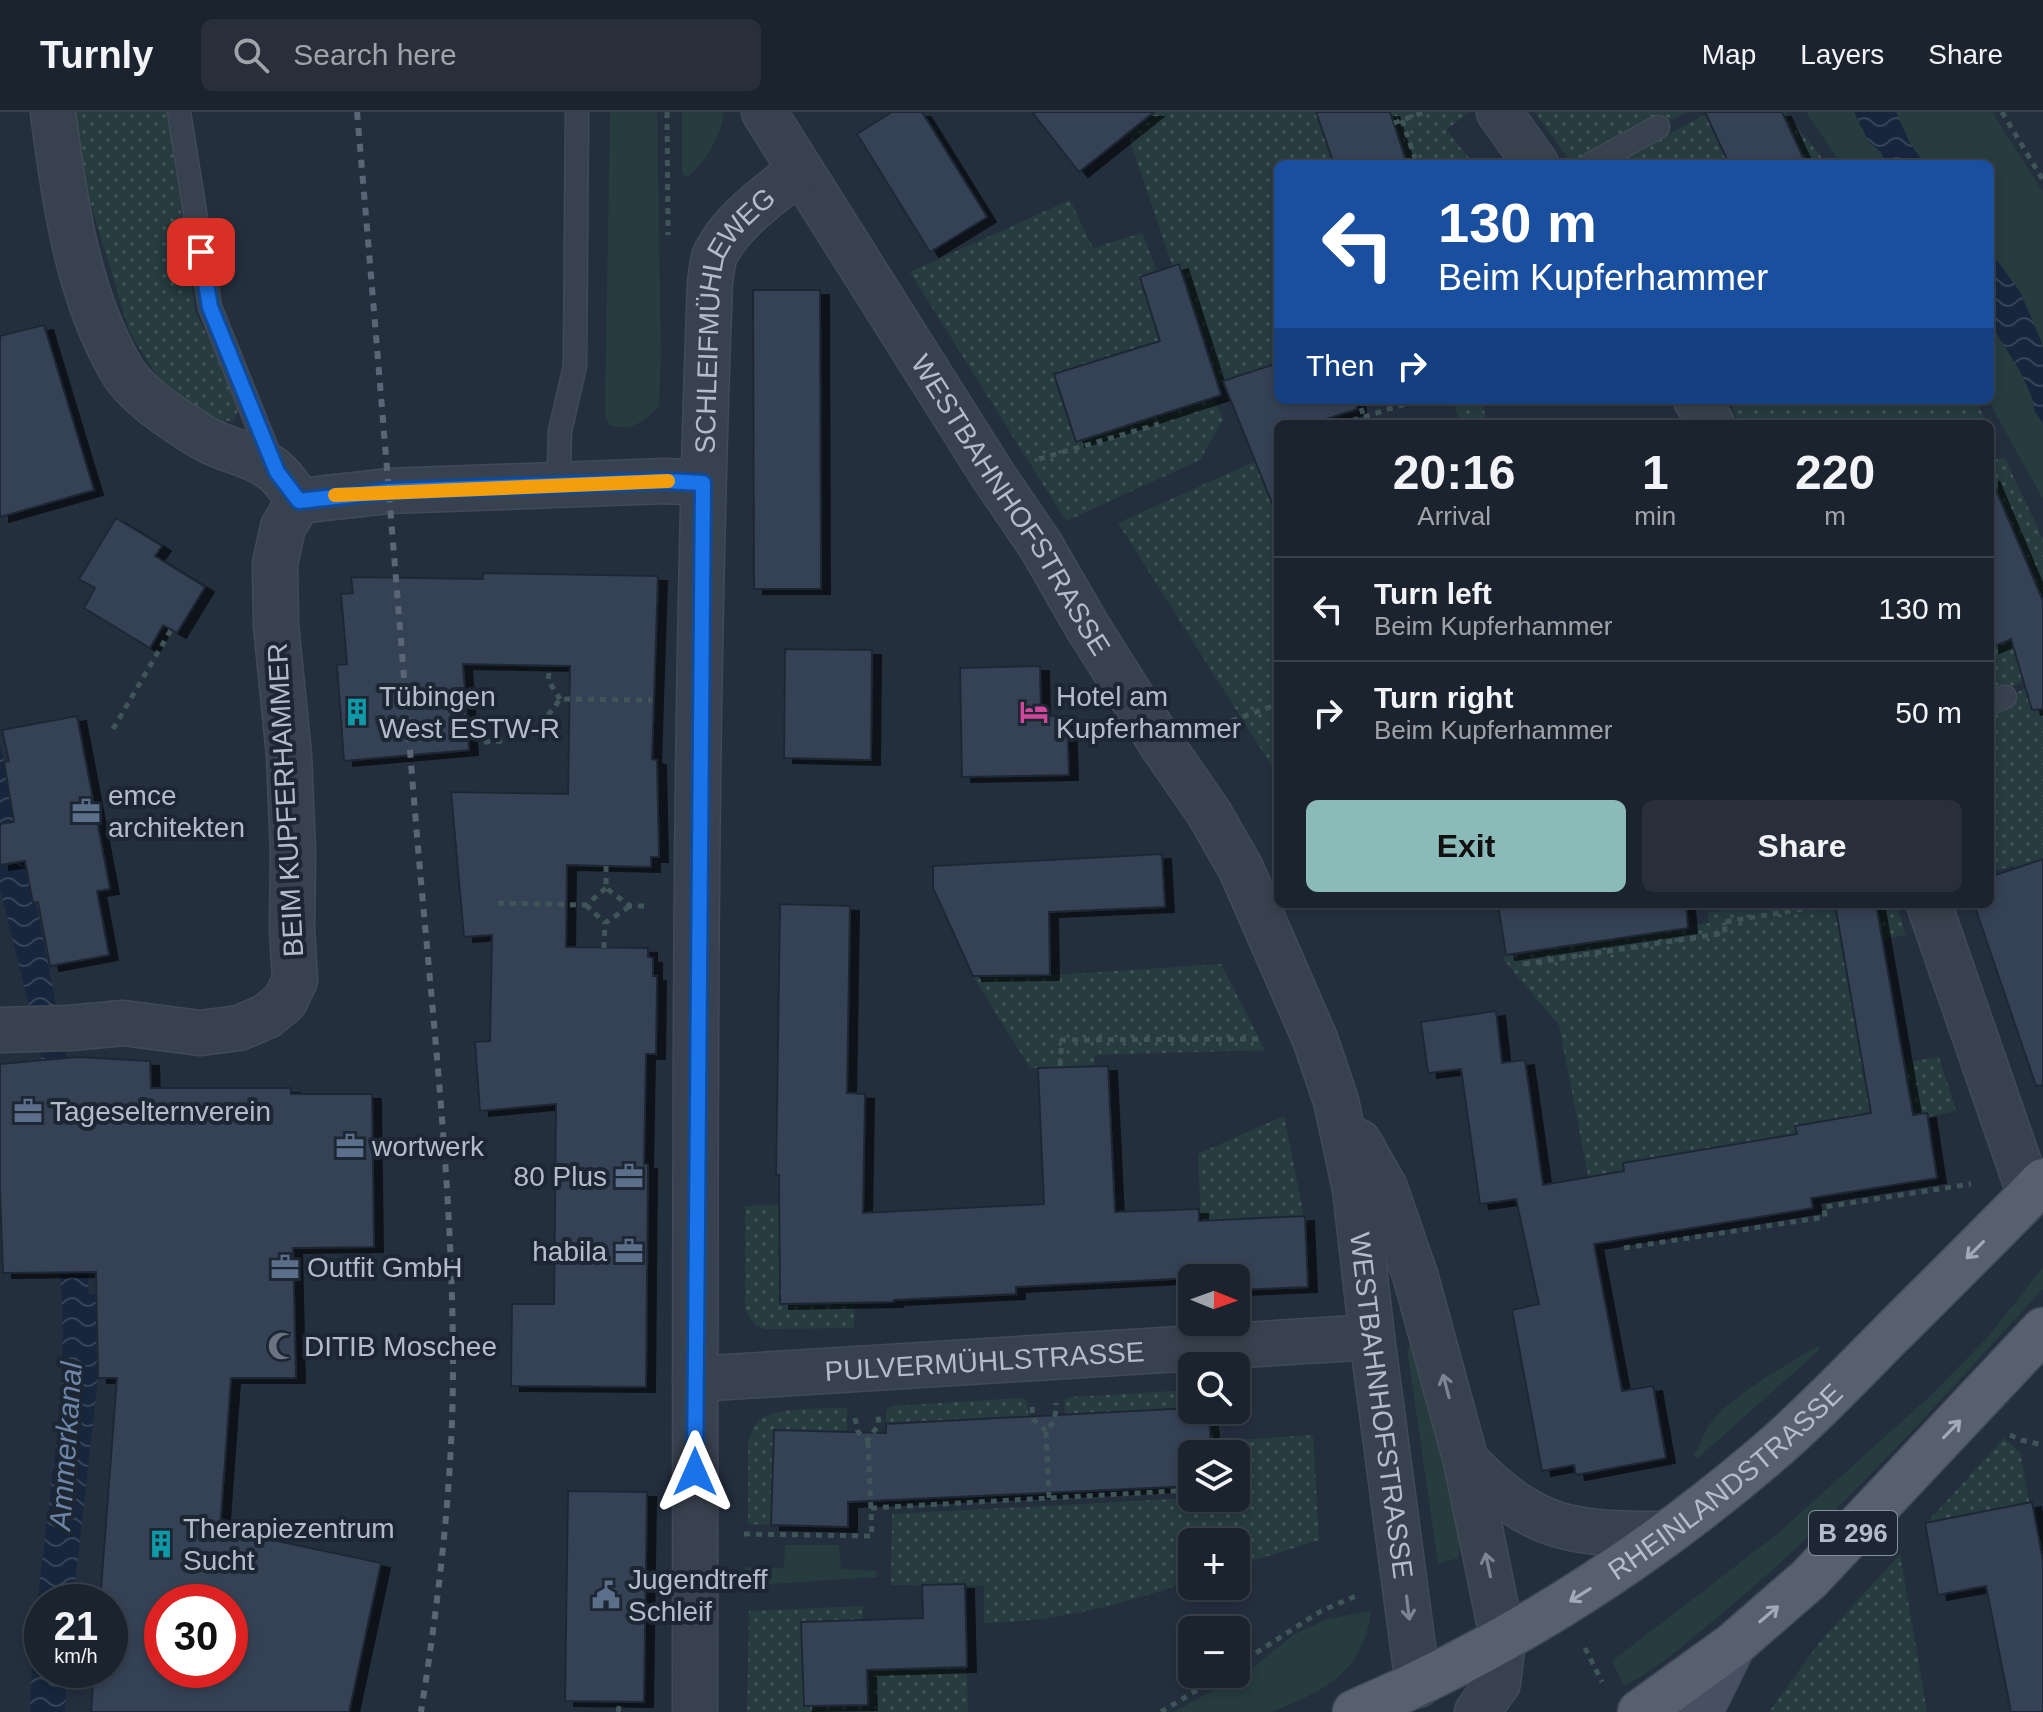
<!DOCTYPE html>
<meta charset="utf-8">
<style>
:root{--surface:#1b232e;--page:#282f3a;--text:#f1f3f6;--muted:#a0a4aa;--line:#39404a;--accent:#8bbbb9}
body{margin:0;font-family:Helvetica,sans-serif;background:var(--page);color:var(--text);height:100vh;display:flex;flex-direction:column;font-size:30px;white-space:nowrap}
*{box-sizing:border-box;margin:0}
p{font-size:26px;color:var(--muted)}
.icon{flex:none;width:44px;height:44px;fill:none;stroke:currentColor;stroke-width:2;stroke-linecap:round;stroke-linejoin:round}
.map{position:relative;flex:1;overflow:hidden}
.panel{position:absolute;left:1274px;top:308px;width:720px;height:488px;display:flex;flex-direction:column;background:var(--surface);border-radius:12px;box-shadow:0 4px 12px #0003,0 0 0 2px var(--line)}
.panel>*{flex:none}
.guide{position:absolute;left:1274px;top:48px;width:720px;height:244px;border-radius:12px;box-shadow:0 4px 12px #0003,0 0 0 2px var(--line);background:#1a4fa0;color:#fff;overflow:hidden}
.needle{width:52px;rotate:91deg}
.fabs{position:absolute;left:1178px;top:1152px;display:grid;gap:16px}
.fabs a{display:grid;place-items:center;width:72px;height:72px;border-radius:12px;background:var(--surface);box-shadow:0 4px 12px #0003,0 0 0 2px var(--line);font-size:40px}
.speed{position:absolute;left:24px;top:1472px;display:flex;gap:16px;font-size:40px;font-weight:700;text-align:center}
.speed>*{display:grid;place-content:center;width:104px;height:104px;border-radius:50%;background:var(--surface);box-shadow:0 4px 12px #0003,0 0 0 2px var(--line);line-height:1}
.speed small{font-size:20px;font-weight:400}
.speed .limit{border:12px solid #d22;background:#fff;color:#111}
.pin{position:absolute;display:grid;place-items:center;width:68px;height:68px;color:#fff;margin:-34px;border-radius:16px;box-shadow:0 4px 12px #0006}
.me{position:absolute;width:88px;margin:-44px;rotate:0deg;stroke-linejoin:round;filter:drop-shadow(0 0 6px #0008)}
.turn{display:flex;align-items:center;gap:28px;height:168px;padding:0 32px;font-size:36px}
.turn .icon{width:104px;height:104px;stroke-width:2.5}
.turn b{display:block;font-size:56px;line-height:68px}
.then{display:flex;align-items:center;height:76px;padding:0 32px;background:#0003;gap:16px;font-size:30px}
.eta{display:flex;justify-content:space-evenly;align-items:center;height:136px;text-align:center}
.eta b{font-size:48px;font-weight:700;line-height:56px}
.primary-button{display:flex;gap:16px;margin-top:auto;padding:16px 32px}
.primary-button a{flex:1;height:92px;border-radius:12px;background:var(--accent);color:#111;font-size:32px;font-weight:700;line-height:92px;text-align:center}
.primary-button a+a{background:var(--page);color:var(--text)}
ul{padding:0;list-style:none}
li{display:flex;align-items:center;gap:24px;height:104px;padding:0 32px;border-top:2px solid var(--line)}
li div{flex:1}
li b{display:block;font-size:30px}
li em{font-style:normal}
header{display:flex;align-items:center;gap:48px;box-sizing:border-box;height:112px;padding:0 40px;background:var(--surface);border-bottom:2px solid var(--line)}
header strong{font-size:38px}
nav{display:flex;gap:44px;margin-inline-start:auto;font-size:28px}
.search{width:560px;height:72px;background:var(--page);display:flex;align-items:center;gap:20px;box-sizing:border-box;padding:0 28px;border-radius:12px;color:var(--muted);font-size:30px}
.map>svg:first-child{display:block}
.grass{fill:#263c3f}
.garden{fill:url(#garden-dots)}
.water{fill:url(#water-waves)}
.building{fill:#364354;stroke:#1f2835;stroke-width:2;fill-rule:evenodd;filter:url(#shadow)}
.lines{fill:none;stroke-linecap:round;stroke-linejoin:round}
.service-casing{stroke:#414a57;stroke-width:25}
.minor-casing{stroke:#414a57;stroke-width:47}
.tertiary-casing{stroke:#414a57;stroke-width:47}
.secondary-casing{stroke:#414a57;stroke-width:47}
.primary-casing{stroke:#414a57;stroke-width:47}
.path{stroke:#3f5557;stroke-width:5;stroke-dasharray:6 6;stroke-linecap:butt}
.service{stroke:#38414e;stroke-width:22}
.minor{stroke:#38414e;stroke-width:44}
.tertiary{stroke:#38414e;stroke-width:44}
.secondary{stroke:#465061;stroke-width:44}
.primary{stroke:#56606e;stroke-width:44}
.rail{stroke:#5a6575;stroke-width:6;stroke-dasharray:8 8;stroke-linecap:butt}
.oneway{stroke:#a1aab7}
.oneway2{stroke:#7c8592}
.route-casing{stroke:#114b97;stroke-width:20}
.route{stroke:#1a73e8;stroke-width:14}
.slow{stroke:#f59e0b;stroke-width:14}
.labels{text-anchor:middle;stroke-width:8;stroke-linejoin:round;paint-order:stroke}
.shield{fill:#1d2633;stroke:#878f9c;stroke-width:2}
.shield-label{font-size:26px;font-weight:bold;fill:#b4bcc9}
.street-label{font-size:28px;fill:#b4bcc9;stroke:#1d2633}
.poi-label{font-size:28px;fill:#b4bcc9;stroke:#1d2633;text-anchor:start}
.water-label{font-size:30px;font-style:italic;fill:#6d86a8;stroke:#1d2633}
</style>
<header>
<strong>Turnly</strong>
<div class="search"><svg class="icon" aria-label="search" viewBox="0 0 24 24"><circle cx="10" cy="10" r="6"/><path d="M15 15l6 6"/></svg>Search here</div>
<nav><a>Map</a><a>Layers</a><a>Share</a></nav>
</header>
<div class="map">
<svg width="2043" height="1600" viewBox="0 0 2043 1600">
<defs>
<pattern id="garden-dots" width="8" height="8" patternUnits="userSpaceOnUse" patternTransform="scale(2)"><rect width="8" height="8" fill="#263c3f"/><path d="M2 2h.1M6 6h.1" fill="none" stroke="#435659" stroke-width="1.8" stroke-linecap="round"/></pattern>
<pattern id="water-waves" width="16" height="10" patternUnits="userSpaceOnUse" patternTransform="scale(2)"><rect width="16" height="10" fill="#17263c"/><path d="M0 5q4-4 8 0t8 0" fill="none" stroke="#364457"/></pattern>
<filter id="shadow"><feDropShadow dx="9" dy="5" stdDeviation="0" flood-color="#0009"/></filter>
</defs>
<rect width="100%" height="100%" fill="#242f3e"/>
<!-- grass -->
<path class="grass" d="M610,0H657L661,243L659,294C645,310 630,320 609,313L605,303Z
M682,0H724C721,24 706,50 688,65L682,62Z
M1806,0H1854L1869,30L1880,39L1887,52H1841Z
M1896,0H1992L2043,80V234L2020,180L1990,138V52H1925L1910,32Z
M1990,211L2019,257L2032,285L2035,300L2043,311V387L1988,288H1990Z
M2043,1155V1177C1943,1285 1844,1399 1731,1494C1697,1522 1664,1553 1624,1574L1612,1549L1776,1423L1929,1285L1987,1226Z
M1413,1230L1462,1415L1458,1446L1438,1452L1407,1236Z
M1818,1234L1821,1235L1817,1240L1698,1346L1693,1344C1699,1336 1702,1325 1707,1316C1726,1286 1786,1253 1818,1234Z
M785,1433H839L841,1457L876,1459L877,1465L745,1474V1455L784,1456Z
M1371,1499C1366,1545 1339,1572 1297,1589C1288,1593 1277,1599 1267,1600C1237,1600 1204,1600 1173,1600L1250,1558L1293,1523L1327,1507Z"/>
<!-- garden -->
<path class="garden" d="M75,0H167L195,199L241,293L233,309L202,310L174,291L130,221L82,63Z
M1147,0H1469L1446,18L1474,52H1278V256L1214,276L1126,17Z
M1535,0H1687L1588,52H1572Z
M1710,0H1785L1827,52H1614Z
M1070,88L1093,136L1142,121L1158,162L1223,307L1200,348L1066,409L910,160Z
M1467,288H1481L1488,312H1460L1454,291Z
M1729,288H1975L1988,312H1740Z
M1278,339V658L1275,659L1118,411Z
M2004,345L2043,427V562L1990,583V350Z
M2043,569V769L2024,776L2014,753L1990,761V592Z
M1766,792H1834L1837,801L1896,792L1906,823L1844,835L1866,957L1939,945L1956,999L1589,1068L1559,913L1504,848V843L1709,811L1708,801Z
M1221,852L1265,938L1095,943L1094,953L1030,956L973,864L1055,863Z
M1284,1004L1304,1106L1201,1112L1198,1042Z
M799,1093L779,1107L780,1192L854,1191V1216L765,1217L755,1213L745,1197V1094Z
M1192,1278V1295L1065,1302L1064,1288L1070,1285Z
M1021,1286L1026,1288L1029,1304L886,1311V1298L892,1294Z
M847,1296V1320L774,1319L771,1413L748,1412V1332C750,1324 752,1315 759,1309C773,1294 826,1297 847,1296Z
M1210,1298H1218L1221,1329L1313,1323L1319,1428L1236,1454V1430H1192V1468C1125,1492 1056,1510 984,1511V1474L891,1473L892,1402L1192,1386H1236V1342H1212Z
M2004,1326L2020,1341L2030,1393L1926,1412Z
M1900,1442L1927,1600H1769L1819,1531Z
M863,1494V1512L927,1555L967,1554L968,1600H747L749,1499Z"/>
<!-- water -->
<path class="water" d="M1854,0H1896L1910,32L1925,52H1887L1880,39L1869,30Z
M1990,139L2020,180L2043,234V311L2035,300L2032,285L2019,257L1990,211Z
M0,632L31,767L78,1002L91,1099L88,1182H96L97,1274L73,1490H42V1558H66L65,1600H30L33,1527L61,1292L63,1218L58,1105L40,937L0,777Z"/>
<!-- building -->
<path class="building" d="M892,0H922L987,105L930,140L857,22Z
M1032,0H1154L1079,60Z
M1316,0H1390L1407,52H1334Z
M1705,0H1782L1806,52H1729Z
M1179,152L1221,283L1076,330L1054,262L1160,229L1140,165Z
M753,178H820L821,477H754Z
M44,213L94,378L0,405V224Z
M1278,251V288H1356L1357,297L1310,312H1278V401H1276L1223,269Z
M1990,364L2043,489V597L2032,598L2011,527L1990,536Z
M116,406L162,434L155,444L205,475L177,521L163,513L150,536L84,496L95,476L79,467Z
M483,461L658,464L652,647L657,648L659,745H651V755L567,753L566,835L648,836V845L653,846V864H657L656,942H646L644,1052H648L646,1275L511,1274L512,1192H554L556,992L480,999L475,930L490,929L492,823L464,825L451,680L568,682L570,554L463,552L469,638L344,649L337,553L347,552L341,482L353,481L351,465L483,467Z
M785,537L872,538L871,648L784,646Z
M1040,554L1041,604H1067L1069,663L962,665L960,556Z
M77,604L110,777L97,779L109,843L50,854L38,790L33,791L25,749L0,753V712L14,710L4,650L9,649L2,618Z
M1162,742L1165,795L1049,800L1050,863L973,864L933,776V754Z
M2043,747V973L2036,974L1974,792H1990V765Z
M780,792L850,794L847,981L865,982L863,1101L1044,1092L1038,956L1108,954L1115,1100L1199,1097V1109L1305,1104L1308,1175L1236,1178V1165L1192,1166L1016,1175V1182L894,1188V1190L780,1192L779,1063H776Z
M1498,792H1686L1688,816L1506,843Z
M1835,792H1876L1913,1003L1927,1001L1937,1066L1811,1086L1813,1096L1594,1132L1622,1279L1653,1274L1666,1346L1576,1363L1574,1353L1542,1359L1512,1198L1539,1192L1516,1087L1480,1092L1461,957L1428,961L1421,910L1496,899L1502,951L1525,948L1543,1073L1624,1059L1623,1051L1797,1022L1795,1014L1871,1001Z
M78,945L150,949L151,976H291V982H372L374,1135L293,1136L296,1266H231L220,1417L381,1451L349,1600H91L94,1558H110V1490H100L117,1266H98L96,1160L3,1161L0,1078V952ZM162,1490H230V1558H162Z
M1192,1296V1298H1209L1211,1342H1192V1374L848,1390V1415L771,1413L774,1318L886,1321V1312Z
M568,1379L647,1380L644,1590L565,1589Z
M2032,1390L2043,1449V1600H2011L1986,1474L1938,1483L1925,1411Z
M965,1472L967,1555L867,1558L868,1593L804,1594L801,1510L923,1506L922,1473Z"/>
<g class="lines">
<defs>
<path id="service" d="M179,0L210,195L273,352
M1591,52L1658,15
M569,373L559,353L560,319L575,254L577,0
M1990,591L2005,585"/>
<g id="minor">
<path d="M53,0C64,86 77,181 121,257C133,278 159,297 179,310C191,318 203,327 216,332C236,340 260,346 276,360C285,367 292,380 299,389"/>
<path id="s1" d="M764,0L992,362L1041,434L1087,514L1162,633L1209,701L1241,757L1315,927L1336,989L1355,1077L1372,1225L1418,1573"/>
<path d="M1499,0L1536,52"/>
<path d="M1696,288L1712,312"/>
<path d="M1929,792L2030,1083"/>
<path d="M0,918L70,916L123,911L200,921L239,916L267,904L285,889L295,868L292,817L293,741L289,643L276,513L275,452L283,415L299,389L389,379L665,369L703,371"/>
<path d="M1359,1030L1385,1076L1416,1166L1466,1349L1503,1529"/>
<path id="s2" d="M695,1267L1372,1225"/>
<path d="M1466,1349C1535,1420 1571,1422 1666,1422"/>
<path id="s3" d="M695,1600C696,1123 692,646 710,170C712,160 712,147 717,139C735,106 771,82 799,59"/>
</g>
<path id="tertiary" d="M1477,1600L1498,1571L1503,1529"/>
<path id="secondary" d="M1700,1600L1733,1533"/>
<g id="primary">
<path id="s4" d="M1355,1600C1505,1536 1642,1449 1766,1343C1811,1305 1851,1262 1893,1220C1943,1170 1994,1120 2043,1069"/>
<path d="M1640,1600L1733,1533L1809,1467L2043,1218"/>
</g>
</defs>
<!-- service casing -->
<use href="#service" class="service-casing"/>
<!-- minor casing -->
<use href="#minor" class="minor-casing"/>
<!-- tertiary casing -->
<use href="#tertiary" class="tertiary-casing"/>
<!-- secondary casing -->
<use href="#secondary" class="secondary-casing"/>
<!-- primary casing -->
<use href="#primary" class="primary-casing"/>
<!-- path -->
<path class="path" d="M667,0L668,123
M2002,0L2043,68
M1402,8L1417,52
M1394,11L1425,0
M1361,296L1364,305
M1341,312L1418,288
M1039,347L1159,312
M549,561L548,568L560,587
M113,617L171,518
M1209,617L1278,592
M484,630C521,630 540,617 560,587L652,588
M606,754V776L630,794H650
M498,791L586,793L606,776
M586,793L605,811
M604,836L605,811L630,794
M1524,852L1725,821L1724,810L1833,792
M1060,954L1062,928L1263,927
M1624,1136L1825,1105L1824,1095L1971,1072
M1032,1295L1033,1307L1046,1319
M855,1306L858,1320L868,1328L879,1312L878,1304
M2010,1323L2021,1328L2043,1333
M1049,1386L1046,1319C1055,1310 1056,1303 1056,1291
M871,1396L1192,1378
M744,1422L872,1424L868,1328
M1585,1536L1602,1570
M1236,1554L1321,1499L1358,1483
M618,1600L620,1590
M1161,1600L1223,1562"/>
<!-- service -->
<use href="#service" class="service"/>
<!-- minor -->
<use href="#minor" class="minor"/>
<!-- tertiary -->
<use href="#tertiary" class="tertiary"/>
<!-- secondary -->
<use href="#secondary" class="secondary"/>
<!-- primary -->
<use href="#primary" class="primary"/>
<!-- rail -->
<path class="rail" d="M357,0C378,241 397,482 417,724C432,900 453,1078 453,1255C453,1370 439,1486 421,1600"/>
</g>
<!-- one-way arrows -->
<defs><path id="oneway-shaft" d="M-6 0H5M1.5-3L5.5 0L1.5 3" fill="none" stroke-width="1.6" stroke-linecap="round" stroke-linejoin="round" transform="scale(2)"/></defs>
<g class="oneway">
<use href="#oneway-shaft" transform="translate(1975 1138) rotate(135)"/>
<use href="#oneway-shaft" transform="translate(1952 1317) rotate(-46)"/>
<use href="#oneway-shaft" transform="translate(1580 1483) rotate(148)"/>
<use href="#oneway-shaft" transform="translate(1769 1502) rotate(-40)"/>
</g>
<g class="oneway2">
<use href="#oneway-shaft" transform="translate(1446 1274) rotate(-105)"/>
<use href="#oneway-shaft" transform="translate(1488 1453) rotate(-102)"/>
<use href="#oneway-shaft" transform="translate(1408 1496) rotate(83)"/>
</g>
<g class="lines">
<defs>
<path id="route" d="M201,140L210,195L277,360L299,389L389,379L665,369L703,371L695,1360"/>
</defs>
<!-- route casing -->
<use href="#route" class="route-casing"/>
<!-- route -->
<use href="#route" class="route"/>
<!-- slow -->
<path class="slow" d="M335,383L668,369"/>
</g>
<!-- icons -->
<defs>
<symbol id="building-bare" viewBox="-9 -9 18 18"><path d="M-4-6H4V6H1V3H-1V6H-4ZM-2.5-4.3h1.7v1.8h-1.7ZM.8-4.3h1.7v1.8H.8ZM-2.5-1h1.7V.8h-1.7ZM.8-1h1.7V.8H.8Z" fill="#0f9aa8" stroke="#1d2633" stroke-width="2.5" paint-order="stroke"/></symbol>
<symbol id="hotel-bare" viewBox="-9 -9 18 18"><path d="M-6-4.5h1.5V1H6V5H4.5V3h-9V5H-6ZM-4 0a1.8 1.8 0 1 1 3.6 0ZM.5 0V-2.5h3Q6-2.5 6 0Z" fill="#d1479c" stroke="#1d2633" stroke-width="2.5" paint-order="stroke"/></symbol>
<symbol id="office-bare" viewBox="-9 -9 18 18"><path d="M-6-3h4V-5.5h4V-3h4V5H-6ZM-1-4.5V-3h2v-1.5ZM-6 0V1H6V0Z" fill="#5c6f8a" stroke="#1d2633" stroke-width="2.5" paint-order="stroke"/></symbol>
<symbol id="mosque-bare" viewBox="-9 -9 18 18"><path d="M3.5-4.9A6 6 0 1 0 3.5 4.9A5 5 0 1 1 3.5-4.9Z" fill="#6b7280" stroke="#1d2633" stroke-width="2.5" paint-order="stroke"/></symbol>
<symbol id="civic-bare" viewBox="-9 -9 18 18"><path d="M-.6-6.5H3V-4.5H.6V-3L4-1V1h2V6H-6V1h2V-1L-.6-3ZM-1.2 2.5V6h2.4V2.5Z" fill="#5c6f8a" stroke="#1d2633" stroke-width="2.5" paint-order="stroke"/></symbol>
</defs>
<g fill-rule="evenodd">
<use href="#building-bare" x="337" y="580" width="40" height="40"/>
<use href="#hotel-bare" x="1014" y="580" width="40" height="40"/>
<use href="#office-bare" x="66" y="679" width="40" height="40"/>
<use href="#office-bare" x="8" y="979" width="40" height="40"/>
<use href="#office-bare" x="330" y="1014" width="40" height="40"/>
<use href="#office-bare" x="609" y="1044" width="40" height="40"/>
<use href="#office-bare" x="609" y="1119" width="40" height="40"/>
<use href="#office-bare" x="265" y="1135" width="40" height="40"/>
<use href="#mosque-bare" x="262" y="1214" width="40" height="40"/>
<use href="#building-bare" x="141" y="1412" width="40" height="40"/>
<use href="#civic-bare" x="586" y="1463" width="40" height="40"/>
</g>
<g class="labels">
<!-- shield labels -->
<rect class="shield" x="1809" y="1399" width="88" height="44" rx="6"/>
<g class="shield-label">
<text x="1853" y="1430">B 296</text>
</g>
<!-- street labels -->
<g class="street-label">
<text dy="10" stroke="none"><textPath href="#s3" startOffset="1400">SCHLEIFMÜHLEWEG</textPath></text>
<text dy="10" stroke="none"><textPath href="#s1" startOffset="464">WESTBAHNHOFSTRASSE</textPath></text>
<text transform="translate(285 688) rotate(-93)" y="10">BEIM KUPFERHAMMER</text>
<text dy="10" stroke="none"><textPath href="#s2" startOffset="290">PULVERMÜHLSTRASSE</textPath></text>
<text dy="10" stroke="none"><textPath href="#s1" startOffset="1454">WESTBAHNHOFSTRASSE</textPath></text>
<text dy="10" stroke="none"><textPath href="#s4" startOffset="438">RHEINLANDSTRASSE</textPath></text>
</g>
<!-- poi labels -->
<g class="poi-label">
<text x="379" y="594">Tübingen<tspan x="379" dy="32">West ESTW-R</tspan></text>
<text x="1056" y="594">Hotel am<tspan x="1056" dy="32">Kupferhammer</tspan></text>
<text x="108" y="693">emce<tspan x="108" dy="32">architekten</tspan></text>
<text x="50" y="1009">Tageselternverein</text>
<text x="372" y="1044">wortwerk</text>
<text x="607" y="1074" text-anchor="end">80 Plus</text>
<text x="607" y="1149" text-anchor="end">habila</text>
<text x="307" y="1165">Outfit GmbH</text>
<text x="304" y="1244">DITIB Moschee</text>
<text x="183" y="1426">Therapiezentrum<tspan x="183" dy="32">Sucht</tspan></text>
<text x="628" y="1477">Jugendtreff<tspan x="628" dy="32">Schleif</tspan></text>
</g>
<!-- water labels -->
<g class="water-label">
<text transform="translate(66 1334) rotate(-86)" y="10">Ammerkanal</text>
</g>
</g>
</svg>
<div class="fabs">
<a><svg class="needle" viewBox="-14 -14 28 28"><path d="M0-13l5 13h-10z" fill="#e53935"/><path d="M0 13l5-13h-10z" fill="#a0a4aa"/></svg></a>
<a><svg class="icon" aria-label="search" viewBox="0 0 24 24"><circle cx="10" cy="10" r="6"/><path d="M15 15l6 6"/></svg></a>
<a><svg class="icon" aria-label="layers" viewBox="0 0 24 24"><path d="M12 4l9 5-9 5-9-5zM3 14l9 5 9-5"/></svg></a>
<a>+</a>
<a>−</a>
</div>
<div class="speed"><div>21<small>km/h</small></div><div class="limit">30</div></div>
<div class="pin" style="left:201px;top:140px;background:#d93025"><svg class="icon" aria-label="arrive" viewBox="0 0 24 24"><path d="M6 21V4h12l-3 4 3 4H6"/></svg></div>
<svg class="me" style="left:695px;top:1360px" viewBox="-20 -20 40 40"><path d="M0-17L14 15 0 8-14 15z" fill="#1a73e8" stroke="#fff" stroke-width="4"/></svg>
<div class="guide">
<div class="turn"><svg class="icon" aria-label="left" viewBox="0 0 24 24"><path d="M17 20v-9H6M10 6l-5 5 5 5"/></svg><div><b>130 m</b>Beim Kupferhammer</div></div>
<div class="then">Then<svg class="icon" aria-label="right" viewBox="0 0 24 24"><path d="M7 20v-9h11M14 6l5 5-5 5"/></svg></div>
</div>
<section class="panel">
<div class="eta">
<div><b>20:16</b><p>Arrival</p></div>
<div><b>1</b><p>min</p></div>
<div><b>220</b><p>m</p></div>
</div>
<ul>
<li><svg class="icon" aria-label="left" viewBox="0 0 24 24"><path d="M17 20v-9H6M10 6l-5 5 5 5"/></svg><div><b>Turn left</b><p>Beim Kupferhammer</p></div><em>130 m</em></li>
<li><svg class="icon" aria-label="right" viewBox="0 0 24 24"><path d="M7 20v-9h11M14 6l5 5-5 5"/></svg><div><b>Turn right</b><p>Beim Kupferhammer</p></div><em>50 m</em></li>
</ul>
<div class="primary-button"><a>Exit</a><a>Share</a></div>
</section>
</div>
